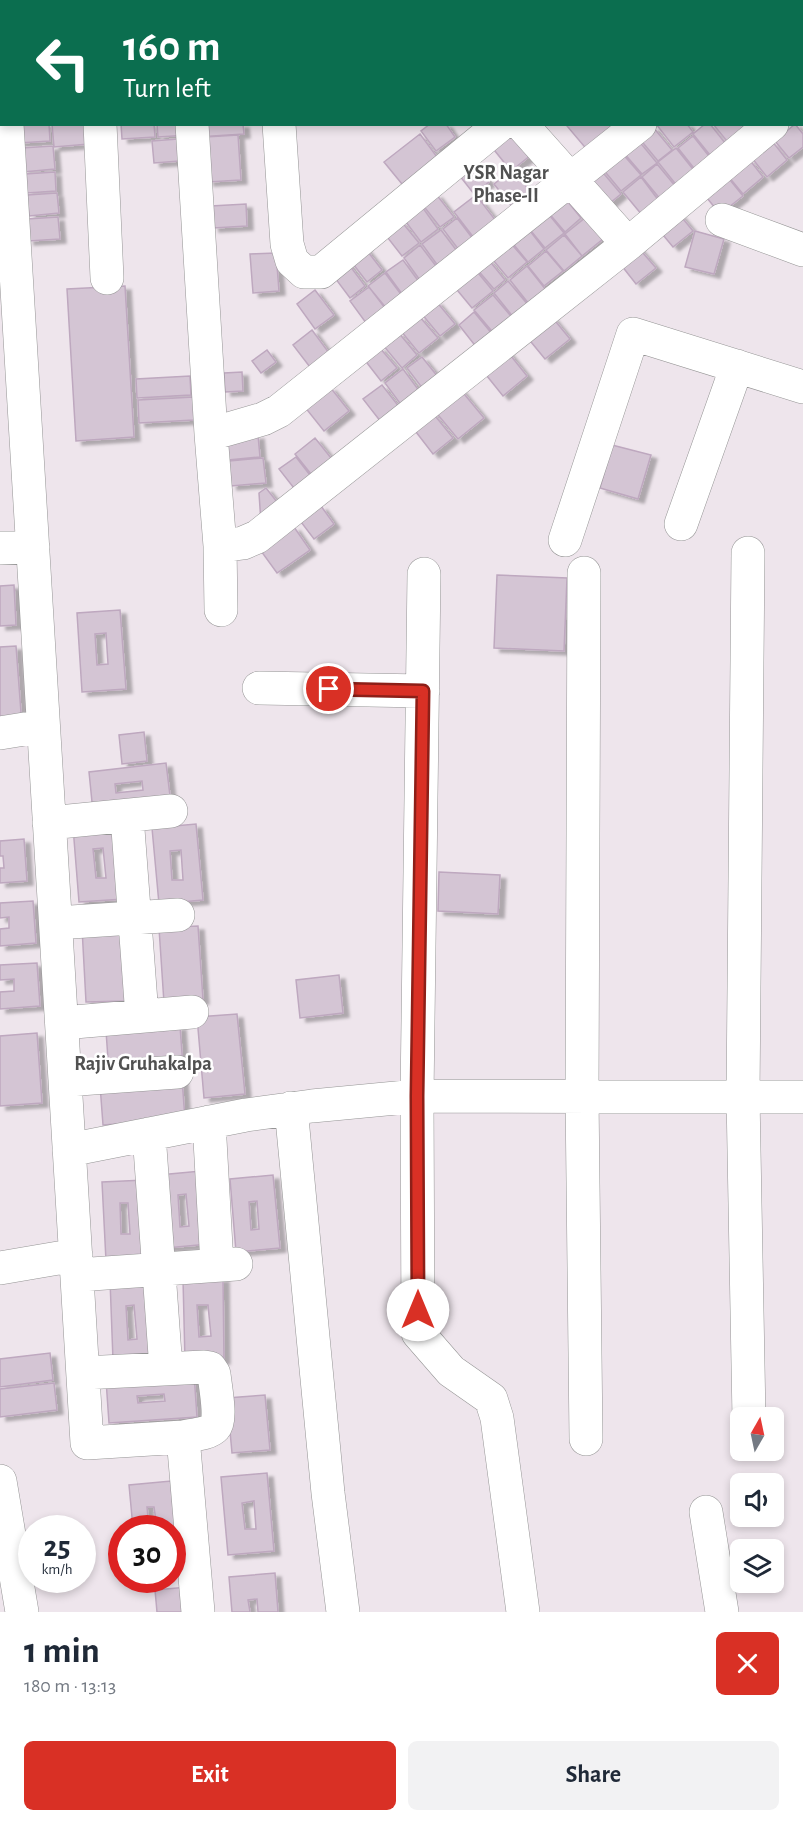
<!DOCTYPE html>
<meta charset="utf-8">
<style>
:root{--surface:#fff;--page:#f2f2f3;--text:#1f2937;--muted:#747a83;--accent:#d93025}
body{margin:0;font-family:"Alegreya Sans",sans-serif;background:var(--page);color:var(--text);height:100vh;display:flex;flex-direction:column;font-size:22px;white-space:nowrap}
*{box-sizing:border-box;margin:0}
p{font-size:20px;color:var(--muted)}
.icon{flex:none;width:33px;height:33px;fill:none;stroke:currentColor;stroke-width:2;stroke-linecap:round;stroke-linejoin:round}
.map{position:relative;height:1612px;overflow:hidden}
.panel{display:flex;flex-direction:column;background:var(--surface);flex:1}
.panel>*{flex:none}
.top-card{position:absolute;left:0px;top:0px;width:804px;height:126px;box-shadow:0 3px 9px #0003;background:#0b6e4f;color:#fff;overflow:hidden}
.needle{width:39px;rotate:9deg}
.buttons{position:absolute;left:730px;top:1407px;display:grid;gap:12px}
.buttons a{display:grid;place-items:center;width:54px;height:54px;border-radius:9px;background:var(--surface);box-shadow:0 3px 9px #0003;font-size:30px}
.speed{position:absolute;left:18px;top:1515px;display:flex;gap:12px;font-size:30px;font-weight:700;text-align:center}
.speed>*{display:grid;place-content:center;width:78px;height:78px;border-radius:50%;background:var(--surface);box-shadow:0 3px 9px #0003;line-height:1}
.speed small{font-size:15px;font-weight:400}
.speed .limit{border:9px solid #d22;background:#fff;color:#111}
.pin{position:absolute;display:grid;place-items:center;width:51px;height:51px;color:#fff;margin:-26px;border:3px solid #fff;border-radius:50%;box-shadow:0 2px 6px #0007}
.me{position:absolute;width:66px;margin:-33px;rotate:0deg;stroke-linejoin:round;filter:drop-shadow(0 0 4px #0008)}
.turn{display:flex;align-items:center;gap:21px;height:126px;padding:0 24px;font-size:27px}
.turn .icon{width:78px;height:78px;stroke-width:2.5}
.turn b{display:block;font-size:42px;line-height:51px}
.round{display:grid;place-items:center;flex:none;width:63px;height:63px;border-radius:9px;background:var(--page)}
.summary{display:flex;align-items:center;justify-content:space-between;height:102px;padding:0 24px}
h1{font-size:36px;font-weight:700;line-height:45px}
.primary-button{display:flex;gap:12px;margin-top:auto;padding:12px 24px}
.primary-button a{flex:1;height:69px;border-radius:9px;background:var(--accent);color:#fff;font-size:24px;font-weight:700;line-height:69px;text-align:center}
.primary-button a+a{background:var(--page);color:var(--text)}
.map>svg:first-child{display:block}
.building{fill:#d4c5d4;stroke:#bea8bf;stroke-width:1.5;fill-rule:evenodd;filter:url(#shadow)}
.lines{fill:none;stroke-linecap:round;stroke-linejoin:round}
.minor-casing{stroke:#959595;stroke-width:34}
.minor{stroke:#fff;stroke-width:33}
.route-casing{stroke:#8d1f18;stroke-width:15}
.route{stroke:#d93025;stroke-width:10}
.labels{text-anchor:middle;stroke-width:5;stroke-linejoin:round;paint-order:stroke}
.neighbourhood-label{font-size:20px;font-weight:bold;fill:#515151;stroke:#fff}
</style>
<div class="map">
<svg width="803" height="1612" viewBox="0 0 803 1612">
<defs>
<filter id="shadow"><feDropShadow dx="6" dy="4" stdDeviation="1.5" flood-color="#0004"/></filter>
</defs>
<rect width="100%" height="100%" fill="#eee5ec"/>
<!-- building -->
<path class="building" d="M49,124L50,141L19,143L18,125Z
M52,124H88L89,144L54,147Z
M121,124H154L155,137L122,139Z
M157,124H188L189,135L158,137Z
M196,124H243L244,134L197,137Z
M430,124H446L455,137L436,151L421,131Z
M570,124H623L589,152L567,126Z
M656,124H687L693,132L674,147Z
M705,124H710L729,148L714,160L693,134Z
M713,124H745L750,131L731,146Z
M795,124L803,134V147L789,158L775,141Z
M653,127L672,150L658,161L639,138Z
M511,130L531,155L511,171L491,146Z
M420,134L437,157L402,184L384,162Z
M238,135L241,180L208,182L205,137Z
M693,136L712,160L697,172L678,148Z
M191,138L192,160L154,163L152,141Z
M638,140L657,163L642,174L623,152Z
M772,141L787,160L767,177L752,158Z
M53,146L55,169L23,172L21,148Z
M676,148L696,173L678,187L658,162Z
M621,152L641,175L621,191L602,168Z
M471,158L489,182L474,194L455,170Z
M749,159L763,177L743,194L728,176Z
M657,164L676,187L661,200L642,177Z
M599,168L621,194L604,208L583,182Z
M513,169L532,194L513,208L494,184Z
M55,172L56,191L27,193L25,174Z
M726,175L743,196L720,214L703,193Z
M641,177L659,201L642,215L623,192Z
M57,193L59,213L29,216L27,195Z
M436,194L454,217L440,227L422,204Z
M476,195L496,221L474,238L454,212Z
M564,197L581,218L565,232L547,211Z
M246,204L247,226L213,228L211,206Z
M420,204L438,229L421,242L403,218Z
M546,211L564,233L545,248L527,226Z
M679,214L693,231L673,247L659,230Z
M58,217L60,239L28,241L27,219Z
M457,218L476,243L462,254L443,229Z
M585,218L603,239L582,256L565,234Z
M401,221L419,243L402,256L384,233Z
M527,227L544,249L528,262L510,240Z
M441,230L460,255L441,270L422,244Z
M695,231L724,239L714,274L685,267Z
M564,235L582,256L564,271L546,250Z
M508,240L527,262L508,278L489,255Z
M420,245L439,270L422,283L404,258Z
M636,245L656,268L636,284L618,261Z
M365,248L382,270L367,282L350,260Z
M546,251L563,271L544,286L528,266Z
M276,253L279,291L253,293L250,254Z
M488,259L505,280L494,289L476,268Z
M403,260L422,286L405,298L386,272Z
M347,262L365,286L350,298L332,274Z
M527,266L546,290L529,304L510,280Z
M474,268L493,291L472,308L453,285Z
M385,273L403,297L387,309L368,286Z
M508,281L529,306L514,318L494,293Z
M125,286L134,437L76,441L67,289Z
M369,287L388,312L369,327L350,301Z
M315,290L334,315L315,329L297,304Z
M493,295L515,321L496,336L474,310Z
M436,301L455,324L440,336L421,313Z
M474,312L493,335L477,348L459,325Z
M419,316L438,338L419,353L401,331Z
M552,317L570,339L545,359L527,337Z
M312,330L332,357L313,371L293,345Z
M398,332L417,355L402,368L382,344Z
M379,347L397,368L381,381L364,359Z
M267,350L276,362L261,373L252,361Z
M507,351L527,376L503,396L483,371Z
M422,357L438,377L423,389L407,368Z
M403,369L420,392L402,406L385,383Z
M242,372L243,391L225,392L224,373Z
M190,376L191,395L137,398L136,379Z
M382,385L400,408L381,422L363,399Z
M330,387L349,411L324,431L304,406Z
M460,389L484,418L458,439L434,410Z
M194,397V420L139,423L138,400Z
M432,412L453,438L433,454L413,428Z
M258,435L260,457L228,460L226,439Z
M315,438L335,463L315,479L295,454Z
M612,445L651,455L638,499L600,488Z
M296,457L313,479L297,492L279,469Z
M263,458L266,483L231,486L229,461Z
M266,488L281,507L261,523L259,493Z
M321,506L334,524L314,539L301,522Z
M294,527L310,550L277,573L261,551Z
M497,575L567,578L564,651L494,648Z
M14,585L16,625L0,626V586Z
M120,610L126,689L82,692L77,613ZM106,633L108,664L97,665L95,634Z
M16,646L22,726L0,727V647Z
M144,732L147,761L122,764L119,735Z
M166,763L171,804L93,812L89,772ZM142,781L143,790L116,793L115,784Z
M119,824L124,899L79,902L73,827ZM103,848L106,878H96L93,849Z
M196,824L203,900L159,904L152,828ZM181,850L183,880H172L170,851Z
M24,839L27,881L0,883V868H4L3,856H0V841Z
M439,872L500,875L498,914L438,911Z
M33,901L36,943L0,946V929L9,928V917L0,918V903Z
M122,926L125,1001L86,1002L82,928Z
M198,926L203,1000L164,1003L159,928Z
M37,963L40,1006L0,1009V992L14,991V979L0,980V965Z
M339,975L343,1013L300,1018L296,980Z
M237,1014L245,1094L204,1098L197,1017Z
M180,1026L183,1067L109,1073L106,1031Z
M37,1033L42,1103L0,1106V1036Z
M182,1079L185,1119L103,1125L100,1085Z
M201,1171L209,1244L166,1248L159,1175ZM186,1194L189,1226L180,1227L178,1195Z
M273,1175L280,1248L236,1252L230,1179ZM257,1201L259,1229L251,1230L249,1202Z
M145,1180L149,1258L106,1261L102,1182ZM120,1203H128L130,1234H121Z
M148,1278L152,1358L113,1360L110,1280ZM134,1305L137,1339L128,1340L126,1306Z
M223,1278L224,1360L185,1361L183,1279ZM197,1305H208L211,1336L199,1337Z
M50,1353L53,1380L0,1387V1359Z
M194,1374L197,1417L109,1423L106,1380ZM164,1394L165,1401L138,1403L137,1396Z
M54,1383L57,1410L0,1417V1389Z
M265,1395L270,1450L232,1453L227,1398Z
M267,1473L274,1551L228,1555L221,1477ZM254,1501L256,1529H245L242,1503Z
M171,1481L178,1561H172V1528H157L154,1507H147L149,1528H133L129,1485Z
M275,1573L278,1612H258L257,1599L248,1600L250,1612H232L229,1577Z
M188,1587L190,1612H157L155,1590Z"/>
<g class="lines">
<defs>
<path id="minor" d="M94,0V2
M185,0V2
M271,0V2
M766,2L767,0
M0,10L2,38
M802,69H803
M802,100L803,99
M7,124L87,1443L183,1437L198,1612
M100,124L107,278
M192,124L211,434L220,546L221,610
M279,124L287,244L292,261L304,272H321L501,124
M521,124L628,244
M722,220L803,250
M211,434L263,419L279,411L640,124
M681,524L737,366
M565,540L633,334L803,387
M220,546L243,543L257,537L628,244L772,124
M0,548L33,547
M748,553L743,1096L749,1418
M584,573L582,1096L586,1439
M424,574L417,1096L418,1333L451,1371L491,1399L497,1418L523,1612
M259,688L423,691
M0,733L43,726
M127,816L142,1016
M49,823L171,811
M56,923L178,915
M62,1023L192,1012
M65,1080L177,1072
M291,1108L328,1493L343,1612
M209,1122L217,1265
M149,1134L166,1369
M69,1150L246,1115L312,1106L417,1096L803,1097
M0,1268L76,1255
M77,1275L236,1264
M83,1373L204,1367L210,1368L214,1374C215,1385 222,1420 215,1427C209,1434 191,1435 183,1437
M0,1481L22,1612
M706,1512L722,1612"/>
</defs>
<!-- minor casing -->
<use href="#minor" class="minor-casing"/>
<!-- minor -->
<use href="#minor" class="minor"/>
</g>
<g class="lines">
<defs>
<path id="route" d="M329,689L423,691L417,1096L418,1310"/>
</defs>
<!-- route casing -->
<use href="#route" class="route-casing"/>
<!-- route -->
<use href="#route" class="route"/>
</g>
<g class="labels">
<!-- neighbourhood labels -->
<g class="neighbourhood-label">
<text x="506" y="179">YSR Nagar<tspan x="506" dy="23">Phase-II</tspan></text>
<text x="143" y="1070">Rajiv Gruhakalpa</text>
</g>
</g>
</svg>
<div class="buttons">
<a><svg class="needle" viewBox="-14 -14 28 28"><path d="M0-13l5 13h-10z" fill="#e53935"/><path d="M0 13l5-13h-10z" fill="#747a83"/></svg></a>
<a><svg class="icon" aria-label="sound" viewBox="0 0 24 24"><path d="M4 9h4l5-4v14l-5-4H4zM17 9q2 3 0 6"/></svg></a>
<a><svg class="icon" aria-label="layers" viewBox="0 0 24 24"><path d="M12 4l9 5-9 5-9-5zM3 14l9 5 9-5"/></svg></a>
</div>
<div class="speed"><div>25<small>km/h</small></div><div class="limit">30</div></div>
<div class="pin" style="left:329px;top:689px;background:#d93025"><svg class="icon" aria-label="arrive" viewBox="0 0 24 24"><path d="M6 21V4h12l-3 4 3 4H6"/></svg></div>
<svg class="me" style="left:418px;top:1310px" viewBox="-20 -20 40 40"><circle r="19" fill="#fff"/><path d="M0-13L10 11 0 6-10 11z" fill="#d93025"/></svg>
<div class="top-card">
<div class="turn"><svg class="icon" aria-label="left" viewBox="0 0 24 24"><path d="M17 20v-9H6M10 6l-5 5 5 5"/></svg><div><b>160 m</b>Turn left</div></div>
</div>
</div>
<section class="panel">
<div class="summary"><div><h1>1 min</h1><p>180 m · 13:13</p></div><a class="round" style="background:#d93025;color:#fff"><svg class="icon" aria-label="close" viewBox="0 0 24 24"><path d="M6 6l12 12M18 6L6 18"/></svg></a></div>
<div class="primary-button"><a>Exit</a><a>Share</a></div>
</section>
